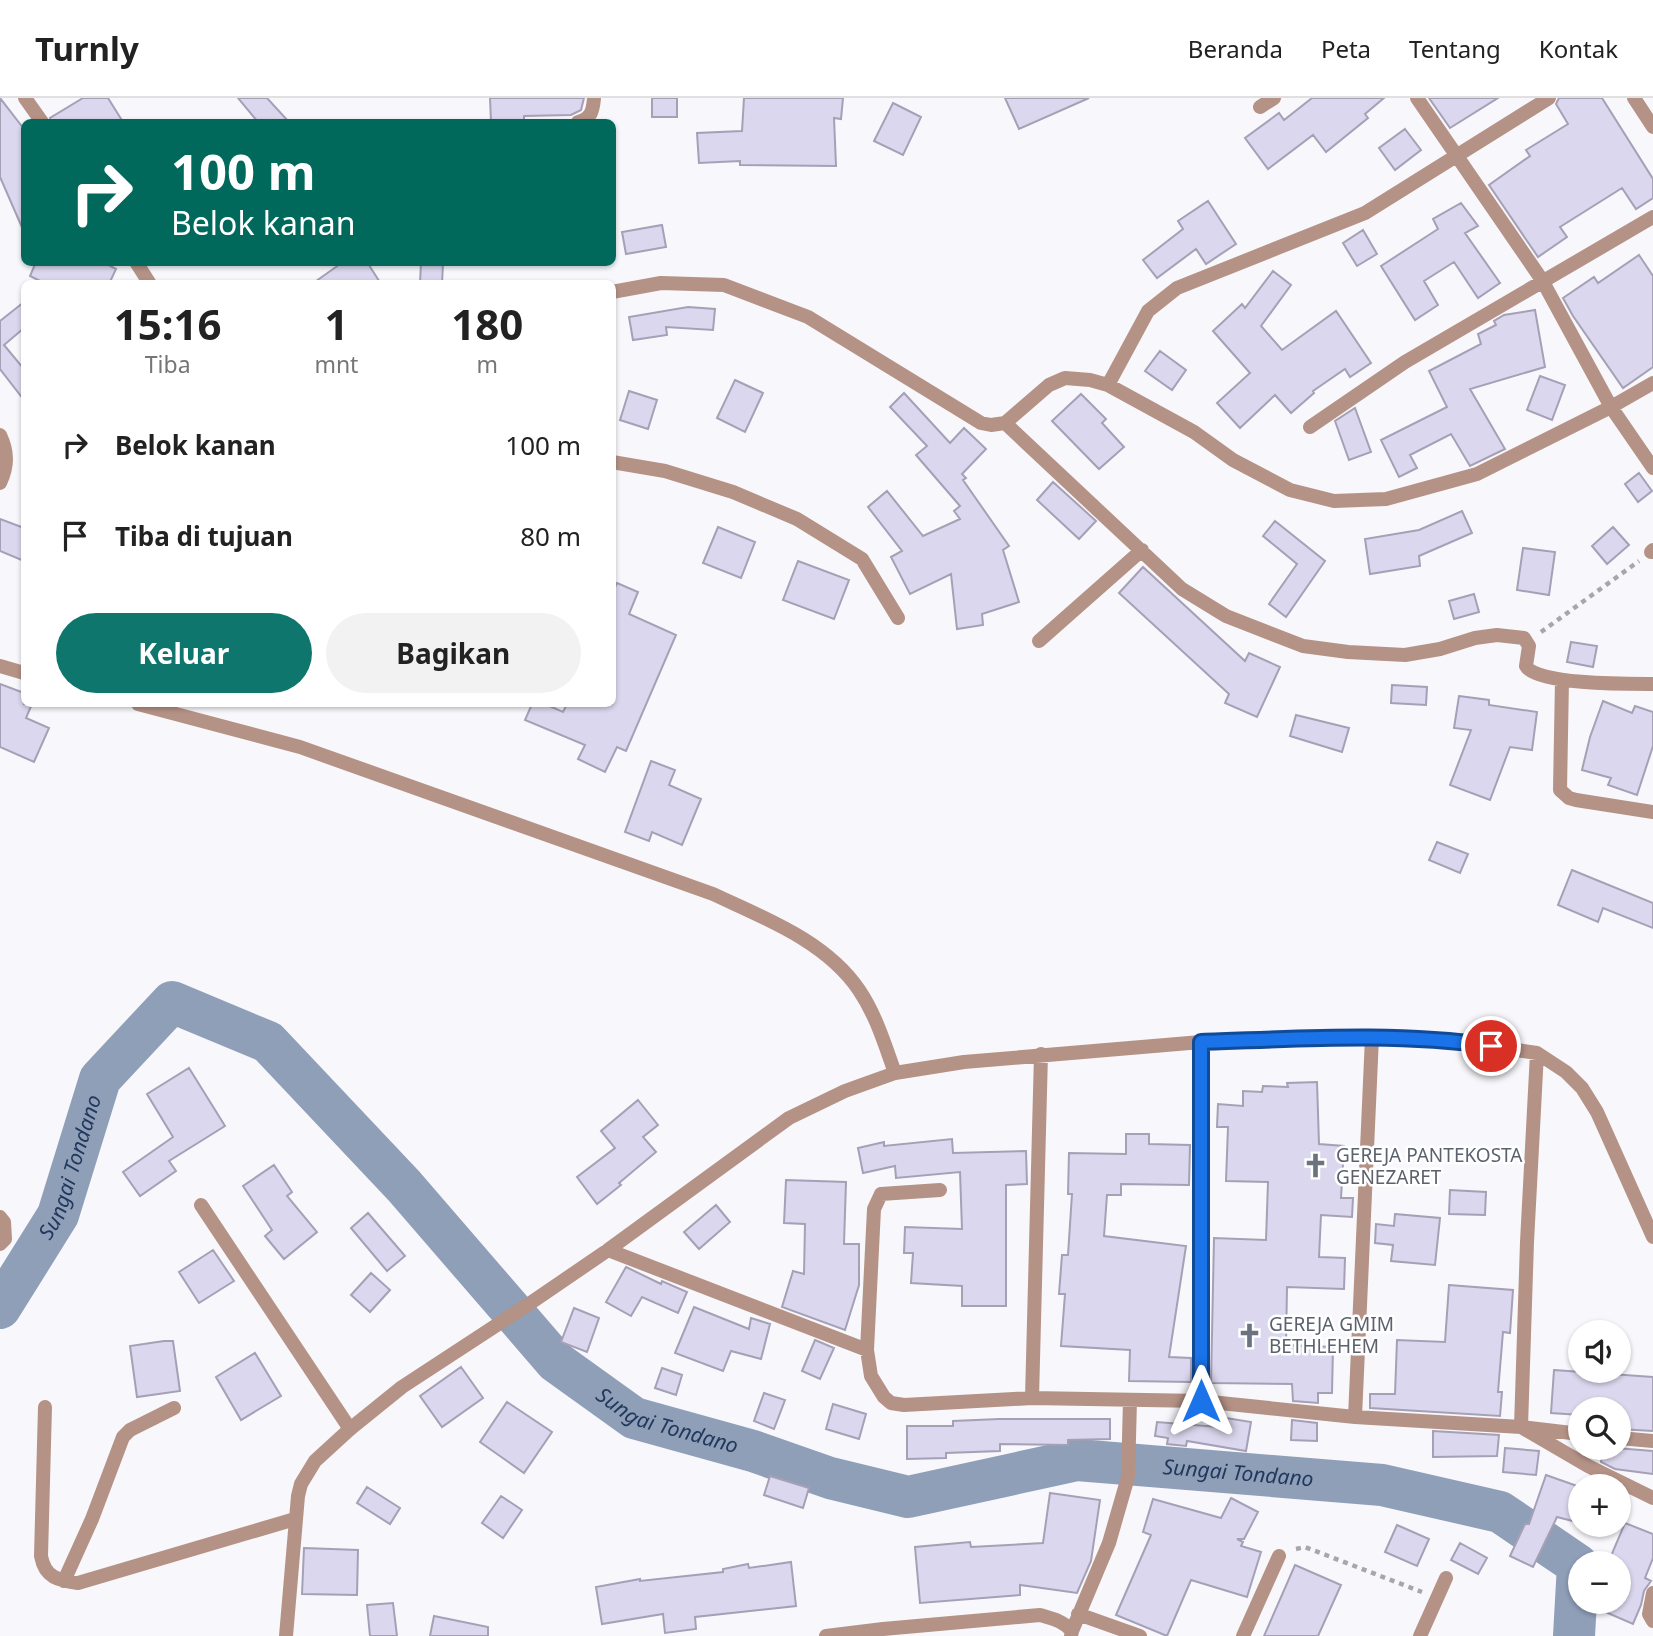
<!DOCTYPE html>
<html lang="id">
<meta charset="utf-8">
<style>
:root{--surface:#fff;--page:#f2f2f2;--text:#222;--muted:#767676;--line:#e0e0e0;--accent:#0f766e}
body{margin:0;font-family:"Noto Sans",sans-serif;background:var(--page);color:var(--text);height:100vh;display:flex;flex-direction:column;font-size:26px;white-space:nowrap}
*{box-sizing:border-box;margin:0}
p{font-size:23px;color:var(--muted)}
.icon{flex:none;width:38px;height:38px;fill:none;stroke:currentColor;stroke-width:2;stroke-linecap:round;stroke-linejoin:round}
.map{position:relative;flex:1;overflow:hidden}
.drawer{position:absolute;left:21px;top:182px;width:595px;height:427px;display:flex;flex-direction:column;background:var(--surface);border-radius:10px;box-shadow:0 2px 5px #0004}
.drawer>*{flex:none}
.hud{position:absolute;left:21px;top:21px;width:595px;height:147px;border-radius:10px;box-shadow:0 2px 5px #0004;background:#00695c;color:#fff;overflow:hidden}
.controls{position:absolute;left:1568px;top:1222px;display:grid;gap:14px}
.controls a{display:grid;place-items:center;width:63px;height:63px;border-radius:50%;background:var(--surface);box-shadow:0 2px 5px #0004;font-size:35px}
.pin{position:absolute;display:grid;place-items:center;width:60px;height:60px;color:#fff;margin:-30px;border:4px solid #fff;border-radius:50%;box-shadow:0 2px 7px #0007}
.me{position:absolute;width:77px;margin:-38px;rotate:0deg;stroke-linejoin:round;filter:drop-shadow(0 0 5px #0008)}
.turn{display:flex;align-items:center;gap:24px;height:147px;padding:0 35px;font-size:32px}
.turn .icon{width:91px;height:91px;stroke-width:2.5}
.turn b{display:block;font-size:49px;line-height:60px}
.eta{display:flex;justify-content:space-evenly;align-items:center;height:119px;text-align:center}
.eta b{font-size:42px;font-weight:700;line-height:49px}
.button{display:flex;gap:14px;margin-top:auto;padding:14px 35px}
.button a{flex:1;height:80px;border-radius:42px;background:var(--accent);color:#fff;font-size:28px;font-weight:700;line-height:80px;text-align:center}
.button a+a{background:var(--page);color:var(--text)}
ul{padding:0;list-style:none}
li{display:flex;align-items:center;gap:21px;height:91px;padding:0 35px}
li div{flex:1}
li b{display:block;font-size:26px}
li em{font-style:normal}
header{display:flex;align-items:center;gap:42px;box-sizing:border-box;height:98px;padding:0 35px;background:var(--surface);border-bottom:2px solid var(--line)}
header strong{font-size:33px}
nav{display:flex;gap:38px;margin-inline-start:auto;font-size:24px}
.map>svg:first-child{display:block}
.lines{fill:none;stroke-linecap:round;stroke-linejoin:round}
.river{stroke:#8f9fb8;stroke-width:42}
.building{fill:#dbd7ee;stroke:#a5a0b6;stroke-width:2}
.path{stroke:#a7a6ad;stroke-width:4.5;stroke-dasharray:5 5;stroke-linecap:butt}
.minor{stroke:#b59286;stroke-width:14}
.tertiary{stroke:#b59286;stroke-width:14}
.route-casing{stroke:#114b97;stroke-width:18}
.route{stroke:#1a73e8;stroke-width:12}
.labels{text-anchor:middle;stroke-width:5;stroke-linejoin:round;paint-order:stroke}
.worship-label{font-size:19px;fill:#5b616d;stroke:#fff;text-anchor:start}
.water-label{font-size:21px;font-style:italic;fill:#22395e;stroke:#fff}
</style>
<header>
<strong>Turnly</strong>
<nav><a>Beranda</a><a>Peta</a><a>Tentang</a><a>Kontak</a></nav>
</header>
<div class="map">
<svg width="1653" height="1538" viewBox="0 0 1653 1538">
<rect width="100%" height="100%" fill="#f8f7fc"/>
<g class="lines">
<!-- river -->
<path class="river" id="s1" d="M0,1210L58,1117L100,981L172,904L268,944L404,1088L556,1264L634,1320L753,1353L830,1380L908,1399L1077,1362L1382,1387L1500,1414L1578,1467L1574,1538"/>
</g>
<!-- building -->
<path class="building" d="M0,0L24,31V134L0,79Z
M83,0H108L123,24H51L50,20Z
M238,0H267L289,24H258Z
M490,0H584L581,12L571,17L524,18V24H491Z
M652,0H677V19H652Z
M744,0H843L841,21L834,20L836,68L740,67V63L699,65L697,35L742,33Z
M1005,0H1089L1019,31Z
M1312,0H1384L1365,16L1368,20L1326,54L1313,37L1268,71L1245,40L1279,15L1284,22Z
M1429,0H1498L1450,30Z
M1559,0H1602L1653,81V100L1636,111L1622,90L1560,129L1567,139L1538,159L1489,87L1530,58L1526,52L1568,26L1556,6Z
M893,5L921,19L903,57L874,43Z
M1405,31L1421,52L1395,72L1379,50Z
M1208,103L1236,146L1206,166L1196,151L1157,180L1143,162L1183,131L1178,123Z
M1461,105L1478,128L1465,135L1500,185L1478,200L1454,164L1424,183L1438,207L1415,222L1381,168L1438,131L1433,121Z
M662,127L666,149L626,156L622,134Z
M1363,132L1377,156L1357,168L1343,145Z
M1639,157L1653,178V269L1623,290L1573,218L1563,200L1594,179L1598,185Z
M36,164H103L116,171L109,186H46L30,178Z
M343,164H367L381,186H312Z
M421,164L443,165L442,186H420Z
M1273,173L1291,187L1261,228L1282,252L1336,213L1371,265L1350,279L1345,271L1313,293L1314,295L1291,315L1275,297L1240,330L1217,305L1250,275L1213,233L1242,206L1245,210Z
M24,204V230L4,247L24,271V302L0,271V223Z
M688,209L715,211L713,232L666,229L667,237L633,242L629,219Z
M1535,212L1545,269L1470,291L1505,351L1470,368L1451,336L1410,357L1417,370L1399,379L1381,342L1447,309L1429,273L1481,246L1478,236L1496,227L1494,223L1504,217Z
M1160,253L1186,272L1172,292L1145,273Z
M1540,278L1565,287L1552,322L1527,312Z
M735,282L763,295L745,334L717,320Z
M629,293L657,302L648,331L620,322Z
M904,295L950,345L964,330L986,351L962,376L966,380L963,382L1009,448L1003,452L1019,504L982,516L983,527L957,531L951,476L910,496L891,459L902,453L868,409L887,393L923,438L960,421L954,413L960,408L916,357L927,348L890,309Z
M1081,296L1106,321L1102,325L1124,349L1099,371L1052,323Z
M1355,310L1371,354L1349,362L1335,323Z
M1639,375L1652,393L1638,404L1625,386Z
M1053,384L1096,423L1079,441L1037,402Z
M1462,413L1472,435L1419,458L1420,468L1370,476L1365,441L1419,432Z
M0,421L24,430V463L0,453Z
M1275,423L1325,463L1286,519L1269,506L1297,466L1263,438Z
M718,429L755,444L741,480L703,465Z
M1613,429L1629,447L1607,466L1592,448Z
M1523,450L1555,454L1549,497L1517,492Z
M798,463L849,482L834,521L783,502Z
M1143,469L1245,563L1249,555L1280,569L1257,619L1225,605L1229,596L1119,495Z
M617,485L638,494L629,516L676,537L626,653L617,649L605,674L578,661L585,647L525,622L532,606H545L563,614L567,606H612V495Z
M1474,496L1479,514L1454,521L1449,503Z
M1571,544L1597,548L1593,569L1567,564Z
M0,586L24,595V606H32L26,620L49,630L34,664L0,649Z
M1392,587L1427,589L1426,607L1391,605Z
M1459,598L1489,602V607L1537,614L1532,652L1510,649L1490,702L1450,687L1471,632L1454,630Z
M1603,603L1632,615L1635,608L1653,614V648L1637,697L1608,687L1611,680L1582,672L1590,639Z
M1296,617L1349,630L1342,654L1290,638Z
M651,663L675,672L669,687L701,701L682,747L652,734L649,743L625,734Z
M1437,744L1468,756L1460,775L1429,762Z
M1572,772L1653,805V830L1603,810L1598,824L1558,807Z
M189,970L225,1028L169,1063L176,1073L140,1098L123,1074L173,1039L147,996Z
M1317,984L1319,1046L1344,1048L1341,1100H1353L1352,1119L1321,1117L1319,1159L1345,1160L1344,1191L1287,1189L1286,1247L1333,1249L1332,1295H1318V1305L1293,1303L1292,1286L1211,1285L1214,1140L1266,1142L1268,1084L1226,1083L1228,1029H1217L1218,1006L1243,1008V993L1262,994L1263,988L1288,989L1287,985Z
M638,1002L658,1027L643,1039L656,1054L619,1085L621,1087L597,1106L577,1079L615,1050L601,1033Z
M1126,1036H1149V1046L1190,1047L1189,1087L1121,1086V1097H1107L1104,1138L1186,1148L1169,1259L1191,1260V1284L1129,1283L1130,1252L1061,1248L1065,1196H1059L1062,1157H1068L1072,1096H1068L1069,1055L1126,1056Z
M952,1041L953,1055L1026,1053L1027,1086L1006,1087V1208H962V1188L911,1185L913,1155H904L905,1129L962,1131L960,1074L896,1080L895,1068L863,1075L858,1050L884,1044V1048Z
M274,1067L292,1094L287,1098L317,1134L284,1161L265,1138L272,1132L243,1088Z
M786,1082L846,1084L844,1146H859V1187L845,1232L782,1209L793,1173L804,1176L805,1126L784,1125Z
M1450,1092L1486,1094L1485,1117L1449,1116Z
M716,1107L730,1124L699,1151L684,1134Z
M368,1115L405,1158L387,1173L351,1130Z
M1395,1116L1440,1120L1435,1167L1391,1163L1393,1147L1375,1145L1376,1126L1394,1128Z
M213,1152L234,1183L199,1205L179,1174Z
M626,1169L661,1186L662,1183L687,1194L678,1215L642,1199L631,1218L606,1204Z
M371,1175L390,1192L370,1214L351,1197Z
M1449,1187L1513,1192L1510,1235L1503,1234L1498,1294H1502L1500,1318L1370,1310V1296H1395L1397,1242L1445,1244Z
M694,1209L749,1231L751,1220L770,1226L761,1261L731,1253L723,1273L675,1255Z
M574,1210L599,1220L587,1254L561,1244Z
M815,1242L834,1250L820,1281L802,1273Z
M164,1243H173L180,1293L137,1299L130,1248Z
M255,1255L281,1298L241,1322L216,1279Z
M461,1269L483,1300L442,1329L420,1298Z
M662,1270L682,1277L676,1297L655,1290Z
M1554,1272L1653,1279V1333L1619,1331V1311H1580V1317L1551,1315Z
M764,1295L785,1302L774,1331L754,1323Z
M507,1304L552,1334L524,1375L480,1344Z
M833,1306L866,1316L859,1341L826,1331Z
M1220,1319L1251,1324L1246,1353L1187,1343L1186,1348L1167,1346L1168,1340L1155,1338L1157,1324L1218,1329Z
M999,1321H1110V1341L1068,1342V1347L1000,1346V1353L946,1355V1360L907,1361V1328H953V1323Z
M1292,1322L1317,1325V1343L1291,1342Z
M1433,1333L1499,1337L1497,1358L1433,1359Z
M1603,1349L1653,1353V1376L1615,1371L1601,1364Z
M1505,1350L1539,1353L1536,1377L1503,1374Z
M1546,1377L1580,1389V1425L1557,1419L1533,1469L1510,1458L1525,1426H1529Z
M770,1378L809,1390L803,1410L764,1397Z
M367,1389L400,1410L390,1426L357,1405Z
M1050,1395L1100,1402L1091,1463L1077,1495L1020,1487V1497L920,1505L915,1449L970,1444L971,1449L1043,1445Z
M501,1398L522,1412L503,1440L482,1425Z
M1231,1400L1258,1414L1244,1441H1237L1243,1444L1241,1448L1261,1454L1247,1499L1191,1482L1167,1538L1116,1517L1151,1437L1143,1434L1153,1401L1221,1420Z
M1625,1425L1653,1436V1460L1645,1480L1651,1483L1644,1493L1641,1507L1633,1526L1580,1503H1619V1465H1608Z
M1397,1427L1429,1441L1417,1468L1385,1454Z
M1460,1445L1487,1460L1478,1476L1451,1462Z
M304,1450L358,1452L357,1497L302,1496Z
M791,1464L796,1508L695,1519L696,1531L665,1535L663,1516L602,1526L596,1489L640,1481V1483L723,1474V1471L748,1466L749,1470Z
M1295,1467L1341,1487L1318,1538H1264Z
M393,1505L397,1538H370L367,1507Z
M434,1518L488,1529V1538H430Z"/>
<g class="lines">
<!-- path -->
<path class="path" d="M1541,534L1639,463
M1296,1451L1305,1449L1422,1494"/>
<!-- minor -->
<path class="minor" d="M25,0L42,24
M1417,0L1542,182L1611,309L1653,370
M1634,0L1653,29
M1260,9L1274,0
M578,24C591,21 593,13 594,0
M136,164L150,186
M612,194L661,185L724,187L808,219L981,325L991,327L1005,325L1049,287L1065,280L1090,282L1108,287L1194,334L1233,362L1290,392L1334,403L1386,401L1477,376L1611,309L1653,285
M1108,287L1148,213L1177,190L1365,115L1549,0
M1005,325L1182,491L1226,518L1303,548L1348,554L1405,557L1440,551L1475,540L1497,537L1524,540L1529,548L1526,568C1536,587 1631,586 1653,586
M1310,329L1405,264L1653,119
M0,337C8,354 8,368 0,385
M612,364L665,373L733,394L797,421L862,461L898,520
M1651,454L1653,452
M1039,543L1142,452
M0,568L24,575
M1562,582L1560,692L1569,700L1576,702L1653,714
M138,606L300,649L713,796C764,820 826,843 859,892C876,917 885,947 895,975
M1372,939L1355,1319L1521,1329L1588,1368L1653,1400
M1201,944V1303L1355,1319
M1537,955L1527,1144L1521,1329L1580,1336
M940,1092L881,1096L874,1111L867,1252L871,1278L884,1299L891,1305L904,1307L1032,1300L1201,1303
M201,1107L350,1331
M0,1119L4,1124L5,1141L0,1146
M608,1152L867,1252
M529,1206L608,1152L789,1020L845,993L895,975L964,964L1201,944L1372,939L1446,942L1537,955L1566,974L1582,990L1597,1014L1653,1139
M1032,1300L1041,956
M45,1309L41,1458C45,1480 58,1482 78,1485L295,1421
M1619,1340L1653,1343
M64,1483L92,1421L123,1339L130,1332L174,1310
M1653,1495L1649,1516L1653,1523
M1078,1516L1140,1538
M1072,1533L1109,1445L1128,1379L1130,1302
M826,1538L883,1531L1040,1517C1054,1521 1063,1523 1072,1533L1071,1538
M1243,1538L1279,1458
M1420,1538L1446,1480"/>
<!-- tertiary -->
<path class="tertiary" d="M286,1538L298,1398L301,1386L315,1363L350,1331L402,1289L529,1206"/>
</g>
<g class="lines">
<defs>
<path id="route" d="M1201,1303V944C1298,941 1395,934 1491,948"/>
</defs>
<!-- route casing -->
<use href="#route" class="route-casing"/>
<!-- route -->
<use href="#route" class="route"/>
</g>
<!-- icons -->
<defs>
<symbol id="church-bare" viewBox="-9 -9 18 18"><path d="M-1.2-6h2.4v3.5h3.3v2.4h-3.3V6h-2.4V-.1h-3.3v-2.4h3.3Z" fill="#6b7280" stroke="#fff" stroke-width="2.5" paint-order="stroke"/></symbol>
</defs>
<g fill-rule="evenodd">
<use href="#church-bare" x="1298" y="1050" width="35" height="35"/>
<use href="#church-bare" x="1232" y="1220" width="35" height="35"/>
</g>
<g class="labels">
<!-- worship labels -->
<g class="worship-label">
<text x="1336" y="1064">GEREJA PANTEKOSTA<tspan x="1336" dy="22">GENEZARET</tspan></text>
<text x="1269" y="1233">GEREJA GMIM<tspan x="1269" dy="22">BETHLEHEM</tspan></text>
</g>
<!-- water labels -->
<g class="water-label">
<text dy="7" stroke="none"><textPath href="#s1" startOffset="159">Sungai Tondano</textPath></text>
<text dy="7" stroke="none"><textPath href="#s1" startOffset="1020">Sungai Tondano</textPath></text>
<text dy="7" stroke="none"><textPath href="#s1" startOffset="1608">Sungai Tondano</textPath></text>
</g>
</g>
</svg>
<div class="controls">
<a><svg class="icon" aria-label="sound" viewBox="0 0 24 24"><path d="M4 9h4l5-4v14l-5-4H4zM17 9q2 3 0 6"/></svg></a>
<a><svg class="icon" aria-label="search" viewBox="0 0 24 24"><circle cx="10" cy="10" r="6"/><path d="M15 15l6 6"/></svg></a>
<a>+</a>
<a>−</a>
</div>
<div class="pin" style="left:1491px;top:948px;background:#d93025"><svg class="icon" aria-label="arrive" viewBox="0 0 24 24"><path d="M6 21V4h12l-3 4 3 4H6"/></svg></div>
<svg class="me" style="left:1201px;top:1303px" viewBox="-20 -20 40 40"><path d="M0-17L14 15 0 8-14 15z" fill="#1a73e8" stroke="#fff" stroke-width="4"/></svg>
<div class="hud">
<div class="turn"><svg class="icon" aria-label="right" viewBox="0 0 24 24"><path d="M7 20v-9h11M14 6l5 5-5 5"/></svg><div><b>100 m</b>Belok kanan</div></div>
</div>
<section class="drawer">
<div class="eta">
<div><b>15:16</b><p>Tiba</p></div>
<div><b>1</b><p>mnt</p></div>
<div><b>180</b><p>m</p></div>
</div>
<ul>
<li><svg class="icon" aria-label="right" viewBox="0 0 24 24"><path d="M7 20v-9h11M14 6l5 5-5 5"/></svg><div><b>Belok kanan</b></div><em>100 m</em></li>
<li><svg class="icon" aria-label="arrive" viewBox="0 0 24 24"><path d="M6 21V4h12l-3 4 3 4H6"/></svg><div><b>Tiba di tujuan</b></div><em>80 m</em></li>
</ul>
<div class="button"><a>Keluar</a><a>Bagikan</a></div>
</section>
</div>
